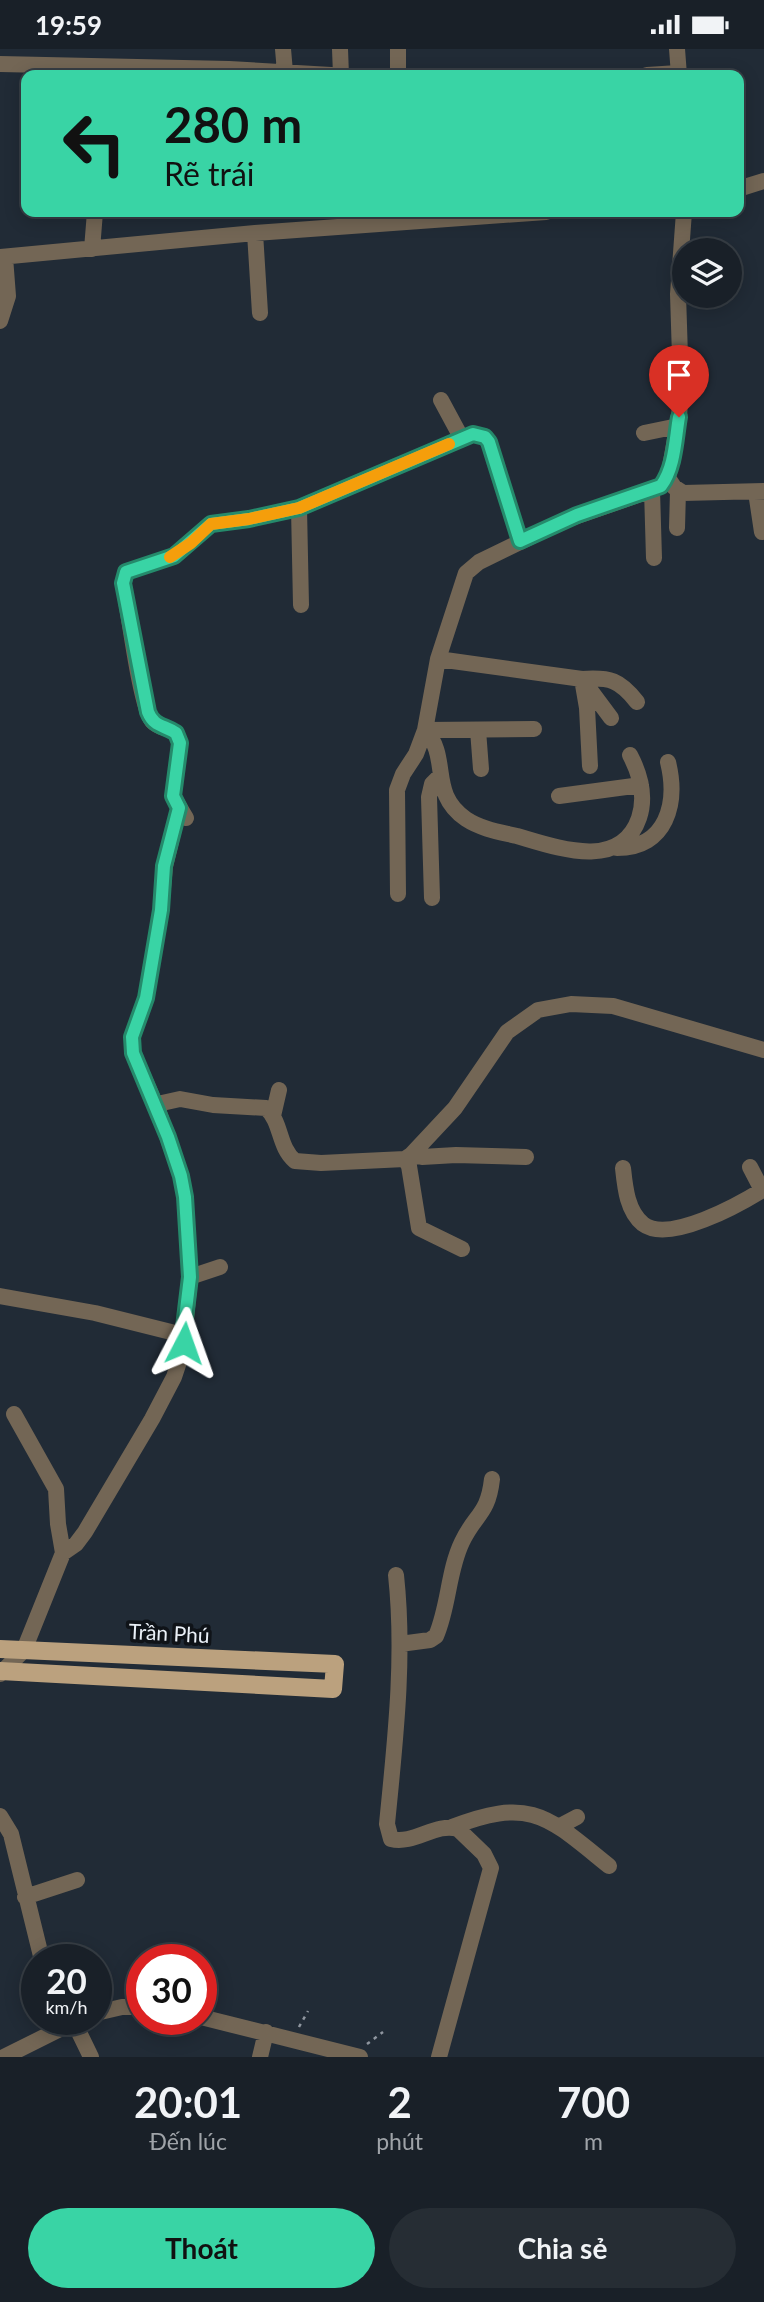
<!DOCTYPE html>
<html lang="vi">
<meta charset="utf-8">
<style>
:root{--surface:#192028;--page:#262d34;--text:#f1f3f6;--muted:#9fa3a8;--line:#373e45;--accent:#39d4a5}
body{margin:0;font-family:Lato,sans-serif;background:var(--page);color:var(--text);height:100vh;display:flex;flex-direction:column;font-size:26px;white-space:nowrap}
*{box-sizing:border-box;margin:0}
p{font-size:23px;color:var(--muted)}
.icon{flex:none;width:38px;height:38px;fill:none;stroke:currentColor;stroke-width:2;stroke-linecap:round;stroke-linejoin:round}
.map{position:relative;height:2008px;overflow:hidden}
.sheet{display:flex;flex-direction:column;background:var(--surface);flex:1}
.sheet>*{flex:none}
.hud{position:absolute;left:21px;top:21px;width:723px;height:147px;border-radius:14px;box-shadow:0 4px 18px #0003,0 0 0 2px var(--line);background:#39d4a5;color:#111;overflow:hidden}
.buttons{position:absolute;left:672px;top:189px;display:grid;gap:14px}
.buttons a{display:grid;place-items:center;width:70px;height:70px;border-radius:50%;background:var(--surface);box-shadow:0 4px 18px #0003,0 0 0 2px var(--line);font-size:35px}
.speed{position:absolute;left:21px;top:1895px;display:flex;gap:14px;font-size:35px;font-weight:700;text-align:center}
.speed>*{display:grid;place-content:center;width:91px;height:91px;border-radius:50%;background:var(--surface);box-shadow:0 4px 18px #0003,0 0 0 2px var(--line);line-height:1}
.speed small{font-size:18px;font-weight:400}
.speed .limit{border:10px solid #d22;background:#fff;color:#111}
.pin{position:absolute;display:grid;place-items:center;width:60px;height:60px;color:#fff;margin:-72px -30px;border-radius:50% 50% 50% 0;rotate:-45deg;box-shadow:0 0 7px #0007}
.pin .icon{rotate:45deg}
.me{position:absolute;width:77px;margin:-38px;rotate:4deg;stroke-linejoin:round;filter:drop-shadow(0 0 5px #0008)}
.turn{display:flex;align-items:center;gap:24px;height:147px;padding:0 28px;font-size:32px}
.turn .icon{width:91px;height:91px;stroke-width:2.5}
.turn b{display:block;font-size:49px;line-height:60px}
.eta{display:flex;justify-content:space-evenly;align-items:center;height:119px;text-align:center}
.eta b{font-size:42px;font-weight:700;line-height:49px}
.action{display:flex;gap:14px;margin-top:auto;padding:14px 28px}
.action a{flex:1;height:80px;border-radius:42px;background:var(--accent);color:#111;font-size:28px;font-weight:700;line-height:80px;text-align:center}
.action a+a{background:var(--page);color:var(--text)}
.status{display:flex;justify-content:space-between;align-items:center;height:49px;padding:0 35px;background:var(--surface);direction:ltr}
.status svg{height:19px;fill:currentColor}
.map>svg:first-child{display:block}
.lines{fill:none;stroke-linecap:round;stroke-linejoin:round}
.path{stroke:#8f969f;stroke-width:2.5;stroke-dasharray:3.5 5;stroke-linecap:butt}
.minor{stroke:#736655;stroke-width:16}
.major{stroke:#bba17e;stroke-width:18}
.route-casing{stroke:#258a6b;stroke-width:18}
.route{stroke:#39d4a5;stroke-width:12}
.slow{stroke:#f59e0b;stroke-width:12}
.labels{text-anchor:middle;stroke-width:7;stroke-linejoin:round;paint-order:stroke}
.street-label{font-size:21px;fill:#eaf0f7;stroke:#0f1318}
</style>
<div class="status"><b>19:59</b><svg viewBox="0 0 49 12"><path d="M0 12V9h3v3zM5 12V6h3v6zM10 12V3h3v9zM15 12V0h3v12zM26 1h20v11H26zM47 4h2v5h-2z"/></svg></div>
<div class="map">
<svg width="764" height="2008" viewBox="0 0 764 2008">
<rect width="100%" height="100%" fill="#212b36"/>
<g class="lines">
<!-- path -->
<path class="path" d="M196,1306L205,1311
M299,1978L308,1962
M367,1995L383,1983"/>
<!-- minor -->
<path class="minor" d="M283,0L285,23
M340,0L341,26
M677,0L679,26
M0,15L229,20L331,26
M398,26V0
M647,26L678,24
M738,140L764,132
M255,184L260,264
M92,200L95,163
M0,208L255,184L546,163
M0,272L8,247L5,208
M441,351L462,390
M644,384L678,377
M668,429L674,438L683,444L764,442
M652,441L654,509
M756,443L762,483
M299,459L301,556
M677,479L678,442
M438,610L582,630L611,669
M425,681C451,709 428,744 466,770C481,780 500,783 517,787C558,799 621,822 639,769C646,748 640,725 630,706
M425,681L534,680
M478,681L481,720
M590,717L587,659L582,630C610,628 620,631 637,653
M559,747L641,736
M186,769L173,747L180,694L176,684C169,679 158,679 152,672C140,657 128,558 123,534L126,523L174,507L211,475L249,470L299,459L473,385L485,388L489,393L520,492
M617,799C667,799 678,754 668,713
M398,845L397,741L403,725L416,705L425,681L438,610L466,524L479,513L563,472L652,441L661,437L668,429L679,368L681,339L678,245L684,163
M432,849L429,748L432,735L441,726
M158,1061L133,1004L132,988L146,949L161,861L165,817L179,759
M273,1067L279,1041
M411,1106L422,1108L456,1106L526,1108
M405,1110L409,1117L419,1179L462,1200
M750,1118L762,1141
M623,1119C625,1138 627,1162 643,1175C669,1195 740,1155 764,1140
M190,1228L220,1218
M0,1247L95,1264L183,1286
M14,1365L56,1440L58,1475L63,1504
M396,1526C405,1609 395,1693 387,1775L391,1790C414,1796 436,1773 458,1780L484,1805L491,1819L439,2008
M400,1595L430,1591L436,1587C449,1557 448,1522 462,1493C475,1465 488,1466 492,1430
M0,1625L24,1601L63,1504L76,1495L85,1483L152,1370L174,1328L183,1301L190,1228L185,1148L181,1127L158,1061L162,1054L180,1050L213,1056L266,1059C282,1073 278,1098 295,1112L321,1114L405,1110L411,1106L455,1059L507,983L538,961L571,955L613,957L764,1001
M0,1767L11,1785L42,1911
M560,1777L577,1768
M452,1778C532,1747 548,1768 609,1817
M25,1848L77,1831
M96,1964L122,1958H142
M201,1968L360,2008
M74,1973L91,2008
M4,2008L80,1970
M260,2008L266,1983"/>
<!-- major -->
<path class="major" d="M0,1600L335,1615L333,1640L0,1622"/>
</g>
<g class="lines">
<defs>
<path id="route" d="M184,1294L183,1286L190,1228L185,1148L181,1127L168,1088L133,1004L132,988L146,949L161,861L164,817L179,759L173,747L180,694L176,684C164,676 154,678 148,663L123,534L126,523L174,507L211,475L249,470L299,459L473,385L485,388L489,393L520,492L577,466L661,437C675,418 675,391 679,368"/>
</defs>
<!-- route casing -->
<use href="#route" class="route-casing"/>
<!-- route -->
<use href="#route" class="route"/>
<!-- slow -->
<path class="slow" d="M170,508L191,494L211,475L249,470L299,459L449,395"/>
</g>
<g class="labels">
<!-- street labels -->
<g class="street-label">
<text transform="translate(169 1585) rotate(3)" y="7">Trần Phú</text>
</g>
</g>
</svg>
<div class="buttons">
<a><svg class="icon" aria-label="layers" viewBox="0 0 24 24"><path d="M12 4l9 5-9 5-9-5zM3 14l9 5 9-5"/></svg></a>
</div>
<div class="speed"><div>20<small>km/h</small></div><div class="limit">30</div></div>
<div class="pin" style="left:679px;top:368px;background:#d93025"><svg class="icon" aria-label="arrive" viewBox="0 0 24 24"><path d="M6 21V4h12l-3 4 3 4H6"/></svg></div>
<svg class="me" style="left:184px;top:1294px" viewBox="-20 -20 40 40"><path d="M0-17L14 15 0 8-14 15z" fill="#39d4a5" stroke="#fff" stroke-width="4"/></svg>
<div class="hud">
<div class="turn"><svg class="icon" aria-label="left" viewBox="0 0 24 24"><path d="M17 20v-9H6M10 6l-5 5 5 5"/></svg><div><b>280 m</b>Rẽ trái</div></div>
</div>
</div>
<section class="sheet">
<div class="eta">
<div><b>20:01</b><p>Đến lúc</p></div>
<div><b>2</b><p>phút</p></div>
<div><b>700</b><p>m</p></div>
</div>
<div class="action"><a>Thoát</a><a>Chia sẻ</a></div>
</section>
